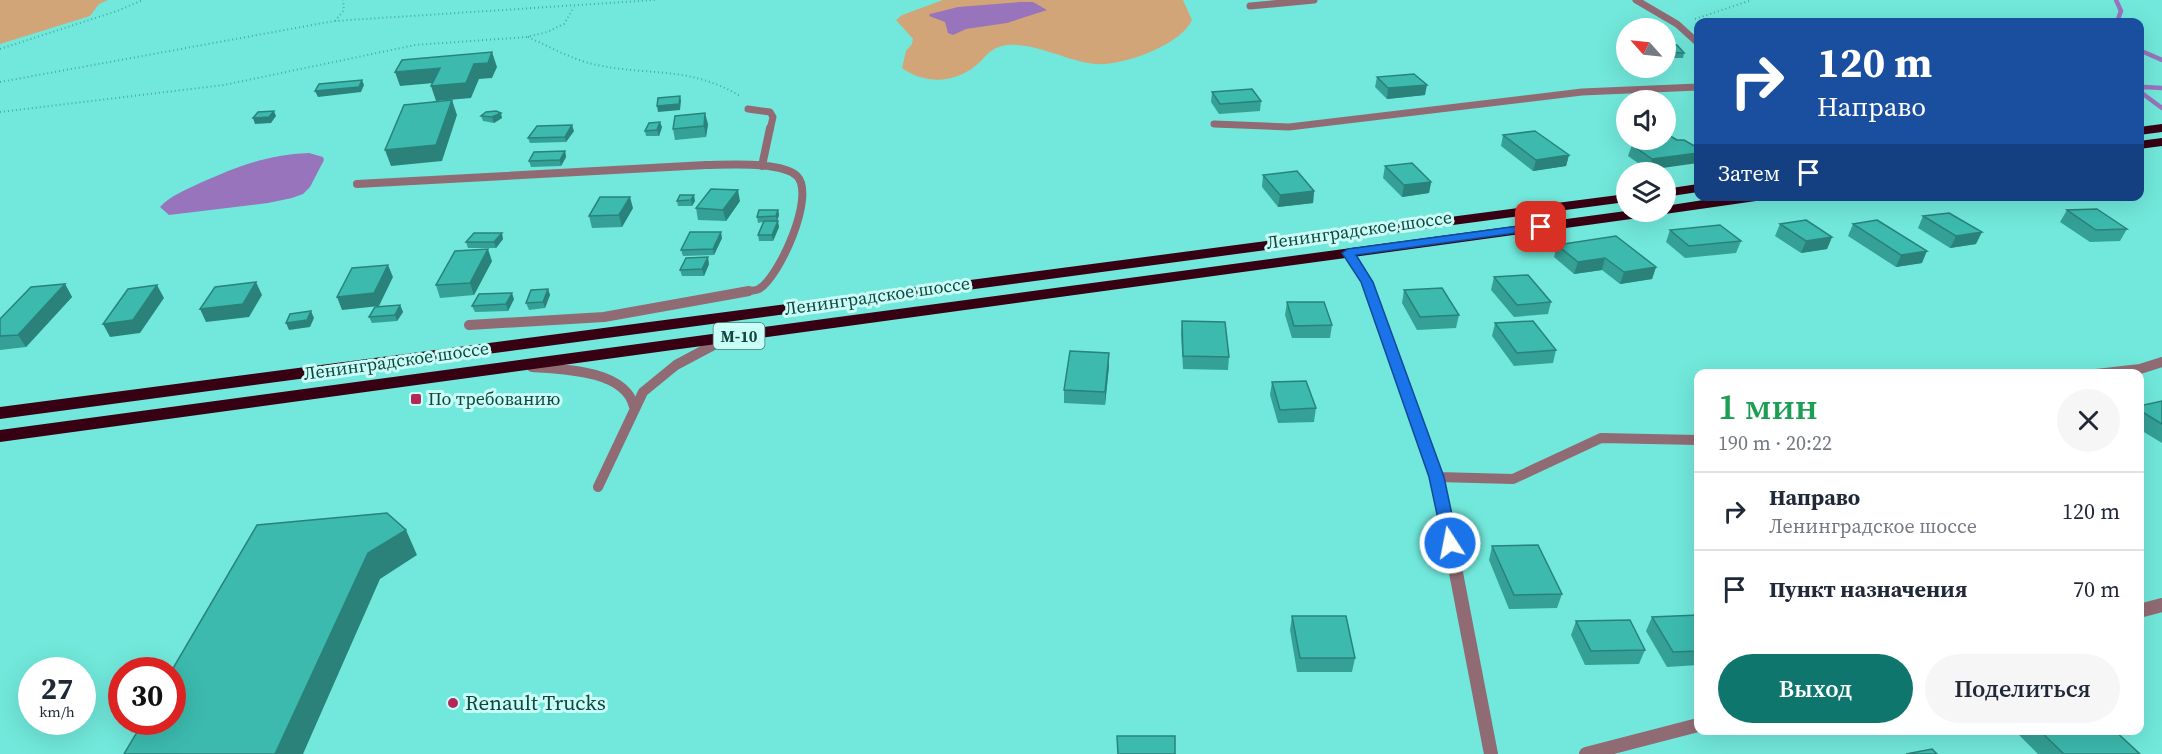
<!DOCTYPE html>
<html lang="ru">
<meta charset="utf-8">
<style>
:root{--surface:#fff;--page:#f6f6f7;--text:#1f2937;--muted:#747a83;--line:#e0e1e3;--accent:#0f766e}
body{margin:0;font-family:"Source Serif 4",serif;background:var(--page);color:var(--text);height:100vh;display:flex;flex-direction:column;font-size:22px;white-space:nowrap}
*{box-sizing:border-box;margin:0}
p{font-size:20px;color:var(--muted)}
.icon{flex:none;width:33px;height:33px;fill:none;stroke:currentColor;stroke-width:2;stroke-linecap:round;stroke-linejoin:round}
.map{position:relative;flex:1;overflow:hidden}
.sheet{position:absolute;left:1694px;top:369px;width:450px;height:366px;display:flex;flex-direction:column;background:var(--surface);border-radius:12px;box-shadow:0 6px 24px #0002}
.sheet>*{flex:none}
.top-card{position:absolute;left:1694px;top:18px;width:450px;height:183px;border-radius:12px;box-shadow:0 6px 24px #0002;background:#1a4fa0;color:#fff;overflow:hidden}
.needle{width:39px;rotate:297deg}
.tools{position:absolute;left:1616px;top:18px;display:grid;gap:12px}
.tools a{display:grid;place-items:center;width:60px;height:60px;border-radius:50%;background:var(--surface);box-shadow:0 6px 24px #0002;font-size:30px}
.speed{position:absolute;left:18px;top:657px;display:flex;gap:12px;font-size:30px;font-weight:700;text-align:center}
.speed>*{display:grid;place-content:center;width:78px;height:78px;border-radius:50%;background:var(--surface);box-shadow:0 6px 24px #0002;line-height:1}
.speed small{font-size:15px;font-weight:400}
.speed .limit{border:9px solid #d22;background:#fff;color:#111}
.pin{position:absolute;display:grid;place-items:center;width:51px;height:51px;color:#fff;margin:-26px;border-radius:12px;box-shadow:0 3px 9px #0006}
.me{position:absolute;width:66px;margin:-33px;rotate:349deg;stroke-linejoin:round;filter:drop-shadow(0 0 4px #0008)}
.turn{display:flex;align-items:center;gap:21px;height:126px;padding:0 24px;font-size:27px}
.turn .icon{width:78px;height:78px;stroke-width:2.5}
.turn b{display:block;font-size:42px;line-height:51px}
.then{display:flex;align-items:center;height:57px;padding:0 24px;background:#0003;gap:12px;font-size:22px}
.round{display:grid;place-items:center;flex:none;width:63px;height:63px;border-radius:32px;background:var(--page)}
.headline{display:flex;align-items:center;justify-content:space-between;height:102px;padding:0 24px}
h1{font-size:36px;font-weight:600;line-height:45px;color:#1e9e55}
.cta{display:flex;gap:12px;margin-top:auto;padding:12px 24px}
.cta a{flex:1;height:69px;border-radius:36px;background:var(--accent);color:#fff;font-size:24px;font-weight:600;line-height:69px;text-align:center}
.cta a+a{background:var(--page);color:var(--text)}
ul{padding:0;list-style:none}
li{display:flex;align-items:center;gap:18px;height:78px;padding:0 24px;border-top:2px solid var(--line)}
li div{flex:1}
li b{display:block;font-size:22px}
li em{font-style:normal}
.map>svg:first-child{display:block}
.green{fill:#d2a578}
.water{fill:#9874bc}
.lines{fill:none;stroke-linecap:round;stroke-linejoin:round}
.stream{stroke:#9874bc;stroke-width:4.5}
.path{stroke:#4ba99f;stroke-width:2;stroke-dasharray:1 3;stroke-linecap:butt}
.minor-far3{stroke:#916b73;stroke-width:7}
.minor-far2{stroke:#916b73;stroke-width:8}
.minor-far1{stroke:#916b73;stroke-width:10}
.minor{stroke:#916b73;stroke-width:14}
.highway{fill:#370013;fill-rule:evenodd}
.wall{fill:#34a096}
.shaded-wall{fill:#2a827a}
.building{fill:#3cbaae;stroke:#2a827a;stroke-width:1.5}
.route{fill:#1a73e8;stroke:#114b97;stroke-width:1.5}
.poi-dot{fill:#b52758;stroke:#c9fef7;stroke-width:2}
.labels{text-anchor:middle;stroke-width:6;stroke-linejoin:round;paint-order:stroke}
.shield{fill:#c9fef7;stroke:#487c77;stroke-width:1.5}
.shield-label{font-size:16px;font-weight:bold;fill:#104540}
.street-label{font-size:18px;fill:#104540;stroke:#c9fef7}
.poi-label{font-size:18px;fill:#104540;stroke:#c9fef7;text-anchor:start}
.near-poi-label{font-size:21px;fill:#104540;stroke:#c9fef7;text-anchor:start}
</style>
<div class="map">
<svg width="2162" height="754" viewBox="0 0 2162 754">
<rect width="100%" height="100%" fill="#71e8db"/>
<!-- green -->
<path class="green" d="M0,0H108L99,4L90,16L0,44Z
M943,0H1183L1192,20C1181,45 1123,66 1096,64C1065,61 1039,43 1007,45C994,47 989,52 981,61C959,83 927,86 902,68L906,51L912,44L913,39L896,20L902,15Z"/>
<!-- water -->
<path class="water" d="M1020,2H1033L1047,10L1007,23L966,29L953,35L948,33L945,22L929,16L930,14L958,7Z
M309,153L323,157L324,160L310,187L303,194L292,198L268,203L169,215L160,207C171,195 186,190 200,183C238,166 266,155 309,153Z"/>
<g class="lines">
<!-- stream -->
<path class="stream" d="M2116,0L2121,11L2117,22
M2139,50L2162,60
M2139,91L2162,108
M2139,91L2144,87L2162,88"/>
<!-- path -->
<path class="path" d="M1695,19L1752,0
M335,21L344,10L343,0
M528,37C550,47 573,60 597,65C650,76 690,66 740,96
M0,49L117,11L143,0
M0,82L334,21L655,0
M0,112L224,85L415,45L527,37L547,32L564,24L574,7"/>
<!-- minor-far3 -->
<path class="minor-far3" d="M1636,0L1677,24L1698,43
M1250,6L1314,0
M748,109L770,112L773,117L770,130
M1214,124L1289,127L1582,92L1698,87"/>
<!-- minor-far2 -->
<path class="minor-far2" d="M762,166L770,128
M357,184L706,165C727,165 782,161 797,176C816,195 780,276 759,289C755,291 746,291 741,292
M1348,253L1367,282L1371,292"/>
<!-- minor-far1 -->
<path class="minor-far1" d="M1370,291L1437,477L1441,497
M469,325L604,317L749,291
M532,367C563,369 626,370 634,407
M2096,374L2140,369L2162,362
M1437,477L1513,479L1601,438L1698,440
M598,487L643,392L676,365L723,340"/>
<!-- minor -->
<path class="minor" d="M1441,495L1491,754
M2139,611L2162,605
M1586,754L1698,725"/>
<!-- highway -->
<path class="highway" d="M2162,124V132L2139,135V127Z
M2162,138V146L2139,149V141Z
M1698,184V192L1665,197V189Z
M1626,194V202L0,419V407Z
M1729,196H1770L1763,200L1665,214L1660,213L1653,216L0,442V430L1626,211L1665,212V206Z"/>
</g>
<!-- wall -->
<path class="wall" d="M1665,45L1684,53L1683,58H1665Z
M1377,77L1425,95L1387,99L1375,87Z
M1212,92L1261,101L1260,111L1219,114L1211,102Z
M481,116L502,118L494,123L483,121Z
M708,124L706,137L675,140L673,129Z
M662,127L659,136H646L645,131Z
M574,131L566,142L530,143L528,138Z
M1503,135L1569,155L1566,166L1533,171L1501,146Z
M1632,140H1677L1648,170L1628,156L1632,145H1635L1631,142Z
M565,151L566,157L561,166L531,167L529,161Z
M1385,166L1431,182L1429,193L1402,197L1383,178Z
M1263,175L1314,191L1313,203L1278,207L1262,187Z
M677,201H695L692,206H678Z
M740,201L726,221L698,220L696,208Z
M633,208L622,227L592,228L589,216Z
M778,210L779,215L777,221L779,227L773,241H759L758,235L763,222L758,223L757,217Z
M2067,210L2127,229L2120,241L2090,242L2060,222Z
M1923,216L1976,244L1950,248L1918,228Z
M1780,224L1832,237L1827,249L1801,253L1775,236Z
M1853,224L1922,263L1896,267L1848,236Z
M1670,230L1741,241L1736,253L1685,258L1666,242Z
M722,238L714,255L683,256L681,250Z
M503,239L496,248H468L466,242Z
M1557,245L1656,267L1652,279L1620,284L1602,270L1574,274L1554,257Z
M492,261L474,295L440,298L436,285Z
M709,264L704,276H682L680,270Z
M1494,277L1551,302L1548,314L1514,317L1491,290Z
M65,284L72,297L26,347L0,350V319Z
M548,289L550,295L545,308L529,310L526,303Z
M1404,290L1459,315L1456,328L1417,330L1402,303Z
M514,299L508,311L475,312L472,306Z
M1287,302L1332,325L1330,338H1292L1285,315Z
M400,305L403,312L397,321L372,323L369,317Z
M1182,321L1229,357L1228,370L1183,369L1181,334Z
M1495,323L1556,350L1553,363L1514,366L1492,336Z
M1109,366L1105,405L1064,403V390Z
M1272,382L1316,408L1314,422L1278,423L1270,395Z
M2162,401V443L2139,429V406Z
M1492,546L1562,594L1557,608L1509,609L1489,560Z
M1698,615V665L1667,667L1646,631L1652,617Z
M1292,616L1355,658L1352,672H1297L1290,630Z
M1576,621L1645,650L1639,664L1585,665L1571,635Z
M2014,730H2114L2140,754H2038Z"/>
<!-- shaded-wall -->
<path class="shaded-wall" d="M492,52L497,67L492,78L479,79L471,98L436,101L431,86L474,64Z
M440,68L445,82L400,86L395,72Z
M362,80L364,85L361,92L318,97L315,91Z
M1427,85L1425,95L1387,99L1388,88Z
M680,96L681,101L680,110L658,112L657,106Z
M452,100L457,115L442,161L391,166L385,150Z
M274,111L276,116L271,123L255,124L253,118Z
M501,113L502,118L494,123L492,117Z
M705,113L708,124L706,137L704,126Z
M660,122L662,127L659,136L657,130Z
M572,125L574,131L566,142L565,137Z
M565,151L566,157L561,166L560,160Z
M1698,153V163L1648,170L1652,159Z
M1569,155L1566,166L1533,171L1536,160Z
M1431,182L1429,193L1402,197L1404,185Z
M738,190L740,201L726,221L723,210Z
M1314,191L1313,203L1278,207L1280,195Z
M694,195L695,201L692,206L691,200Z
M630,197L633,208L622,227L619,215Z
M778,210L779,215L777,222L776,216Z
M778,221L779,227L773,241L772,235Z
M721,232L722,238L714,255L713,249Z
M1982,232L1976,244L1950,248L1956,236Z
M502,233L503,239L496,248L494,242Z
M1832,237L1827,249L1801,253L1806,241Z
M488,249L492,261L474,295L470,283Z
M1927,251L1922,263L1896,267L1901,255Z
M708,257L709,264L704,276L702,269Z
M1605,258L1602,270L1574,274L1578,262Z
M388,265L393,277L379,306L342,310L337,297Z
M1656,267L1652,279L1620,284L1624,272Z
M256,282L262,295L249,317L206,322L200,309Z
M65,284L72,297L26,347L18,335Z
M157,285L164,298L140,333L110,337L103,324Z
M548,289L550,295L545,308L543,302Z
M512,293L514,299L508,311L506,304Z
M400,305L403,312L397,321L395,315Z
M311,311L314,318L310,327L289,330L286,323Z
M1109,353V366L1105,405V392Z
M406,530L417,555L380,579L303,754H275L368,553Z"/>
<!-- building -->
<path class="building" d="M1665,45H1677L1684,53L1665,52Z
M492,52L488,63L474,64L466,83L431,86L440,68L395,72L402,60Z
M1414,74L1427,85L1388,88L1377,77Z
M362,80L359,87L315,91L319,84Z
M1252,89L1261,101L1220,104L1212,92Z
M680,96L679,104L657,106L658,98Z
M452,100L436,145L385,150L404,105Z
M274,111L269,117L253,118L258,112Z
M496,111L501,113L492,117L481,116L486,112Z
M705,113L704,126L673,129L675,116Z
M660,122L657,130L645,131L649,123Z
M572,125L565,137L528,138L537,126Z
M1535,131L1569,155L1536,160L1503,135Z
M1665,133L1677,140H1684L1698,148V153L1652,159L1632,145L1652,143L1647,140H1665Z
M565,151L560,160L529,161L534,152Z
M1412,163L1431,182L1404,185L1385,166Z
M1297,171L1314,191L1280,195L1263,175Z
M711,189L738,190L723,210L696,208Z
M680,195H694L691,200L677,201Z
M600,197H630L619,215L589,216Z
M2097,209L2127,229L2096,230L2067,210Z
M759,210H778L776,216L757,217Z
M1949,213L1982,232L1956,236L1923,216Z
M1806,220L1832,237L1806,241L1780,224Z
M1877,220L1927,251L1901,255L1853,224Z
M764,221H778L772,235H758Z
M1720,225L1741,241L1689,246L1670,230Z
M690,232H721L713,249L681,250Z
M474,233H502L494,242H466Z
M1616,236L1656,267L1624,272L1605,258L1578,262L1557,245Z
M488,249L470,283L436,285L455,251Z
M708,257L702,269L680,270L686,258Z
M388,265L374,293L337,297L352,268Z
M1528,275L1551,302L1517,305L1494,277Z
M256,282L243,304L200,309L215,287Z
M65,284L18,335L0,336V319L31,287Z
M157,285L133,320L103,324L128,289Z
M1442,288L1459,315L1420,317L1404,290Z
M548,289L543,302L526,303L531,290Z
M512,293L506,304L472,306L479,294Z
M1287,302H1324L1332,325L1294,326Z
M400,305L395,315L369,317L375,307Z
M311,311L307,320L286,323L290,314Z
M1182,321L1225,322L1229,357L1183,356Z
M1533,321L1556,350L1517,353L1495,323Z
M1070,351L1109,353L1105,392L1064,390Z
M1306,381L1316,408L1280,410L1272,382Z
M2162,401V424L2139,410V406Z
M387,513L406,530L368,553L275,754H124L143,722H172V670L257,525Z
M1538,545L1562,594L1514,595L1492,546Z
M1698,615V651L1673,652L1652,617Z
M1292,616H1346L1355,658H1300Z
M1630,620L1645,650L1591,651L1576,621Z
M2039,730H2114L2140,754H2064Z
M1117,736H1175V754H1118Z
M1932,749L1937,754H1906Z"/>
<!-- route -->
<path class="route" d="M1541,223L1545,224V229L1356,255L1373,282L1444,477L1458,543L1455,547H1444L1429,477L1361,282L1342,253L1348,249Z"/>
<!-- markers -->
<g class="poi-dot">
<rect x="410" y="393" width="12" height="12" rx="3"/>
<circle cx="453" cy="703" r="6"/>
</g>
<g class="labels">
<!-- shield labels -->
<rect class="shield" x="713.5" y="323" width="51" height="26" rx="4.5"/>
<g class="shield-label">
<text x="739" y="342">М-10</text>
</g>
<!-- street labels -->
<g class="street-label">
<text transform="translate(1359 230) rotate(-8)" y="6">Ленинградское шоссе</text>
<text transform="translate(877 296) rotate(-8)" y="6">Ленинградское шоссе</text>
<text transform="translate(396 361) rotate(-8)" y="6">Ленинградское шоссе</text>
</g>
<!-- poi labels -->
<g class="poi-label">
<text x="428" y="405">По требованию</text>
</g>
<!-- near-poi labels -->
<g class="near-poi-label">
<text x="465" y="710">Renault Trucks</text>
</g>
</g>
</svg>
<div class="tools">
<a><svg class="needle" viewBox="-14 -14 28 28"><path d="M0-13l5 13h-10z" fill="#e53935"/><path d="M0 13l5-13h-10z" fill="#747a83"/></svg></a>
<a><svg class="icon" aria-label="sound" viewBox="0 0 24 24"><path d="M4 9h4l5-4v14l-5-4H4zM17 9q2 3 0 6"/></svg></a>
<a><svg class="icon" aria-label="layers" viewBox="0 0 24 24"><path d="M12 4l9 5-9 5-9-5zM3 14l9 5 9-5"/></svg></a>
</div>
<div class="speed"><div>27<small>km/h</small></div><div class="limit">30</div></div>
<div class="pin" style="left:1541px;top:227px;background:#d93025"><svg class="icon" aria-label="arrive" viewBox="0 0 24 24"><path d="M6 21V4h12l-3 4 3 4H6"/></svg></div>
<svg class="me" style="left:1450px;top:543px" viewBox="-20 -20 40 40"><circle r="17" fill="#1a73e8" stroke="#fff" stroke-width="3"/><path d="M0-11L8 9 0 5-8 9z" fill="#fff"/></svg>
<div class="top-card">
<div class="turn"><svg class="icon" aria-label="right" viewBox="0 0 24 24"><path d="M7 20v-9h11M14 6l5 5-5 5"/></svg><div><b>120 m</b>Направо</div></div>
<div class="then">Затем<svg class="icon" aria-label="arrive" viewBox="0 0 24 24"><path d="M6 21V4h12l-3 4 3 4H6"/></svg></div>
</div>
<section class="sheet">
<div class="headline"><div><h1>1 мин</h1><p>190 m · 20:22</p></div><a class="round"><svg class="icon" aria-label="close" viewBox="0 0 24 24"><path d="M6 6l12 12M18 6L6 18"/></svg></a></div>
<ul>
<li><svg class="icon" aria-label="right" viewBox="0 0 24 24"><path d="M7 20v-9h11M14 6l5 5-5 5"/></svg><div><b>Направо</b><p>Ленинградское шоссе</p></div><em>120 m</em></li>
<li><svg class="icon" aria-label="arrive" viewBox="0 0 24 24"><path d="M6 21V4h12l-3 4 3 4H6"/></svg><div><b>Пункт назначения</b></div><em>70 m</em></li>
</ul>
<div class="cta"><a>Выход</a><a>Поделиться</a></div>
</section>
</div>
